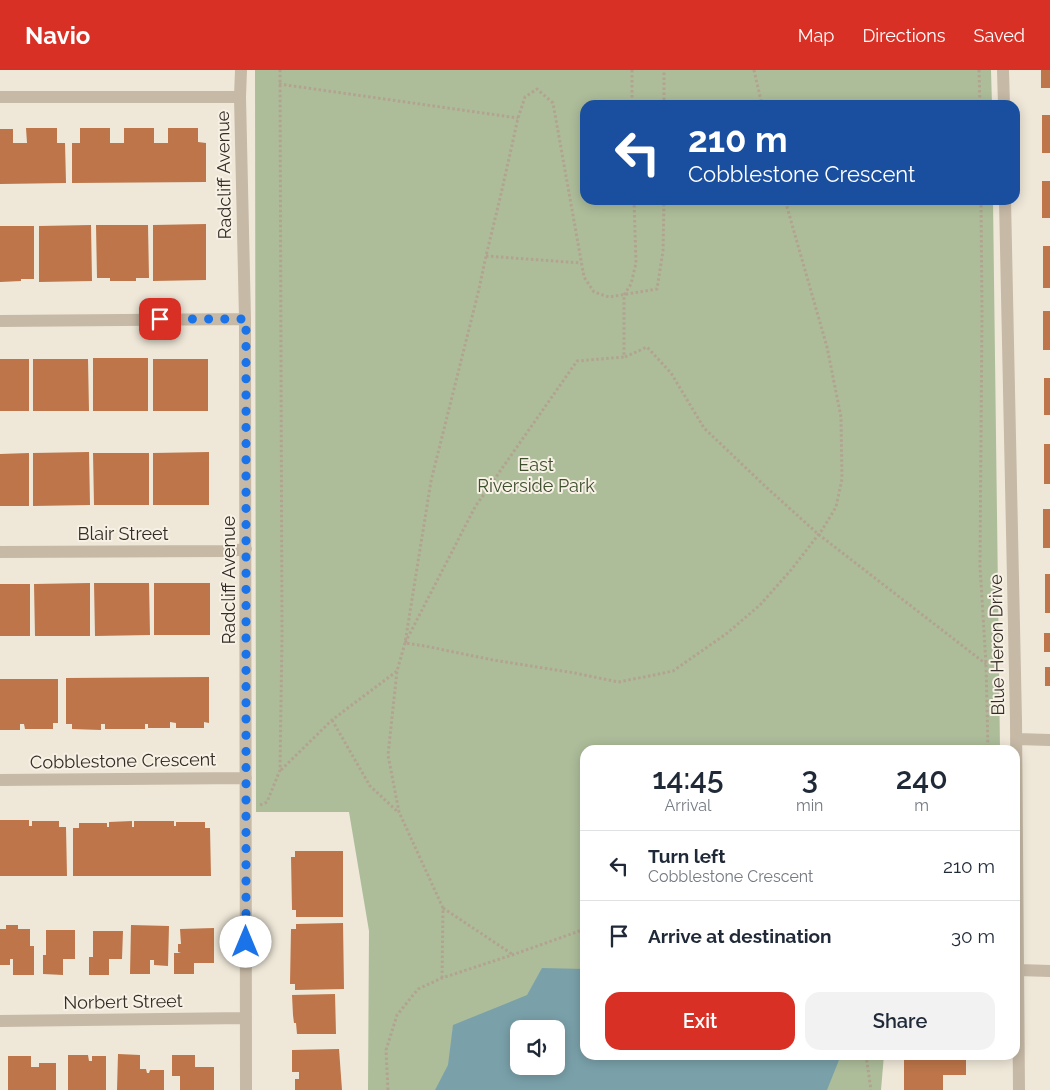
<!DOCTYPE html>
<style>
:root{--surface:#fff;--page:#f2f2f3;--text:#1f2937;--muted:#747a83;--line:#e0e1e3;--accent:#d93025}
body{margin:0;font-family:Raleway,sans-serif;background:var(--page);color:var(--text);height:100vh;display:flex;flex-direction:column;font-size:19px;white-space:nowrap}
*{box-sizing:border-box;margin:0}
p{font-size:16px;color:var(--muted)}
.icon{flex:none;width:28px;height:28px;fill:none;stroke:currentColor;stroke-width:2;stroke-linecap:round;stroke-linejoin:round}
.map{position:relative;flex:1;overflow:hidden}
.details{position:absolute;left:580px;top:675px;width:440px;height:315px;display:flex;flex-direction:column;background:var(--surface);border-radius:15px;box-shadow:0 2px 12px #0003}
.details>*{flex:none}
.guide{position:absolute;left:580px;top:30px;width:440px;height:105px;border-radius:15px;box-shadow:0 2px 12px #0003;background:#1a4fa0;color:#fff;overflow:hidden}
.fabs{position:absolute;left:510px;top:950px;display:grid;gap:10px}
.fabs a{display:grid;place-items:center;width:55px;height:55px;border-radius:10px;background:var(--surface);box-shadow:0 2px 12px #0003;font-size:25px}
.pin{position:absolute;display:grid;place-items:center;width:42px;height:42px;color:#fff;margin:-21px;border-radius:10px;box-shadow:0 2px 8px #0006}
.me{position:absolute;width:55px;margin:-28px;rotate:0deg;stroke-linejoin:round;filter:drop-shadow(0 0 4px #0008)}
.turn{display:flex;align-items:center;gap:18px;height:105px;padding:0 25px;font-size:22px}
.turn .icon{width:65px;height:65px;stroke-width:2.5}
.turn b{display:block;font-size:35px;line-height:42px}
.eta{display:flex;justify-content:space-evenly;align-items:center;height:85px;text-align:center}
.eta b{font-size:30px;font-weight:600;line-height:35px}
.primary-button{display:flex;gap:10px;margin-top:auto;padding:10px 25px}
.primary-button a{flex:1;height:58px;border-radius:15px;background:var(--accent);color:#fff;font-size:20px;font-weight:600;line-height:58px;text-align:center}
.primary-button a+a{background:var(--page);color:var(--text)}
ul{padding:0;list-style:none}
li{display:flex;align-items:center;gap:15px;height:70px;padding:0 25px;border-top:1px solid var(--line)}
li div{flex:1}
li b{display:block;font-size:19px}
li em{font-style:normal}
header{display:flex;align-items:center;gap:30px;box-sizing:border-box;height:70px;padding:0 25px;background:var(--accent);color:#fff}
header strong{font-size:24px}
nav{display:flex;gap:28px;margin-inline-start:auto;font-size:18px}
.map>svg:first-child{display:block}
.green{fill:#adbd9a;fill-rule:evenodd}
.water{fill:#7aa1aa;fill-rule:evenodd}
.building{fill:#bd7549}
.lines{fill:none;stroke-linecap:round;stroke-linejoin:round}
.path{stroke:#b2a391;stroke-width:3;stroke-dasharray:2.5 2.5;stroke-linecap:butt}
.minor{stroke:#c6b9a6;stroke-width:12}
.route{stroke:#1a73e8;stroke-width:9;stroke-dasharray:0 16.2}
.labels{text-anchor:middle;stroke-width:4;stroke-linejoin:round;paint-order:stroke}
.street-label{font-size:18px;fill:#332c26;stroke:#f7f1e5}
.park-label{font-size:18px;fill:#3d4f2c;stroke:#f7f1e5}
</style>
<header>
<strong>Navio</strong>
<nav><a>Map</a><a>Directions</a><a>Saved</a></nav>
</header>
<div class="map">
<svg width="1050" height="1020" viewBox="0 0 1050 1020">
<rect width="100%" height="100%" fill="#efe8d9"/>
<!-- green -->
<path class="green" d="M255,0H991L992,35H585V130H993L1000,680H585V985H884L881,1020H368L369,861L349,742H256ZM519,959H556V996H519Z"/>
<!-- water -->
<path class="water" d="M542,898L585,899V985H841L827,1020H435L448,995L453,955L527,925ZM519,959H556V996H519Z"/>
<!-- building -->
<path class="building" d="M1041,0H1050V18H1041Z
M1042,45H1050V83H1042Z
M26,58H57V73H65L66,113L0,114V59H13V73H27Z
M80,58H110V73H124V58H154V73H168V58H198V72L206,73V112L72,113V73H80Z
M1042,111H1050V148H1042Z
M206,154V210L153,211V155Z
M91,155L92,211L39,212V156Z
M96,155H148L149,208H136V211H110V208H97Z
M0,156H34V209H21V211L0,212Z
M1043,176H1050V218H1043Z
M1043,241H1050V280H1043Z
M93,288H148V341H93Z
M0,289H29V341H0Z
M33,289H88L89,341H33Z
M153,289H208V341H153Z
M1044,308H1050V345H1044Z
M1044,374H1050V414H1044Z
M89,382L90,435L33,436V383Z
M209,382V435H153V383Z
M29,383V436H0V384Z
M93,383H149V435H94Z
M1043,439H1050V478H1043Z
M1045,504H1050V543H1045Z
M90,513V566H35L34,514Z
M94,513H149L150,565L95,566Z
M154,513H210V565H154Z
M0,514H30V566H0Z
M1044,563H1050V582H1044Z
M1045,597H1050V616H1045Z
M209,607V653L204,652V658H176V653L170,652V658H148V654H145V659H105V654H101V660L72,659V654H66V608Z
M0,609H58V653H53V659H25L24,654H20V660H0Z
M0,750H29V756H32V751H59V757H66L67,806H0Z
M132,751V757H134V751H174V756H176V752H205V758H210L211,806H73V758H79V753H107V757H109V752Z
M295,781H343V847H296V840H292L291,787H295Z
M343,853L344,919L295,920V914H290L291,859H296V854Z
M6,855H18V859H30V876H34V905H13V889H10V895H0V859H6Z
M131,855L169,856L168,896L154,895V890H150V904H130Z
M214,858V893H194V904H174V883H181L178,882V874H181L180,859Z
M46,860H75V889H63V905L43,904V885H46Z
M93,861H123L122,889H109V905H89V887H93Z
M335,924L336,964H297L296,953H294L293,945L292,925Z
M339,979L342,1020H295V1009H299V1002H292V980Z
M118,984L140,985V999H146L147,1003H149L150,1000H164V1020H117Z
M68,985H88L89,991H92V986H106V1020H68Z
M172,985H195V997H214V1020H180V1006H172Z
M904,985H966V1005H943V1020H904Z
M8,986H31V997H39V993H56V1020H8Z"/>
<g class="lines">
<!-- path -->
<path class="path" d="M632,0V35
M754,0L762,35
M979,0L980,35
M279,14L518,48
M664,35V0
M634,130L636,193L631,214L624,225V287L577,291L475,437L405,573L425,576L493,590L575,603L618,612L649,606L673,601L726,564L760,535L791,500L822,460L836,437L842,409L841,347L827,277L785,130
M981,130L982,243L980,496L986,594L988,680
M486,186L581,193
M625,287L647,277L671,303L704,358L766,417L818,464L986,594
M332,650L370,716L398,742
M281,700L332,650L397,601
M260,735L267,732L280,700L282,567L281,286L280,0
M443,838L512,884
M442,908L443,838L399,742L388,685L397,601L405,573L431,411L479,219L486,186L501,124L518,48L525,27L537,19L553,33L584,207L594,222L609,227L657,219L663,181L664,130
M866,985L871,1020
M388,1020L386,980L397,945L418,919L442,908L512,885L585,859"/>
<!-- minor -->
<path class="minor" d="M241,0L240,27L245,249L246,1020
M1003,0L1004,35
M0,27H240
M1005,130L1016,651L1019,1020
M0,251L245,249
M0,482L228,481L246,479
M1016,669L1050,670
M0,710L246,708
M1018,900L1050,901
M0,951L246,948"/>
</g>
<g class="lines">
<!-- route -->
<path class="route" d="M160,249H246V872"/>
</g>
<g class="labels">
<!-- street labels -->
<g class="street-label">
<text transform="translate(224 105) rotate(-91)" y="6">Radcliff Avenue</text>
<text x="123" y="470">Blair Street</text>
<text transform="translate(229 510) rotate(-90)" y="6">Radcliff Avenue</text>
<text transform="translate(997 575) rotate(-91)" y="6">Blue Heron Drive</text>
<text transform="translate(123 691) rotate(-1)" y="6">Cobblestone Crescent</text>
<text transform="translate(123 932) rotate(-1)" y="6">Norbert Street</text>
</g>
<!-- park labels -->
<g class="park-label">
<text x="536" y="401">East<tspan x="536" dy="21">Riverside Park</tspan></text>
</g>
</g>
</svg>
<div class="fabs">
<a><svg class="icon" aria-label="sound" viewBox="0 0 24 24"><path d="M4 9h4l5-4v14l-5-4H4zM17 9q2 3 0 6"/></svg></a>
</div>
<div class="pin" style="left:160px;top:249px;background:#d93025"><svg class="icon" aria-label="arrive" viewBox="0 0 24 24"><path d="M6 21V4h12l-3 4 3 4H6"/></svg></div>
<svg class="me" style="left:246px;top:872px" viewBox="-20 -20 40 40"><circle r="19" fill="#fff"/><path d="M0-13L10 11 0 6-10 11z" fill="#1a73e8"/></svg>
<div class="guide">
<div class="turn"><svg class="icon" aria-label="left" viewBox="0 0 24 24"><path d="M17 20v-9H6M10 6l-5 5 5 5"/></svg><div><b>210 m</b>Cobblestone Crescent</div></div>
</div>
<section class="details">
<div class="eta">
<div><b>14:45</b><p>Arrival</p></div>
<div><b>3</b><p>min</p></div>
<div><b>240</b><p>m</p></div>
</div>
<ul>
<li><svg class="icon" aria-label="left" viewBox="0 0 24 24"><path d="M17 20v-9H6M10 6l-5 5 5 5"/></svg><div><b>Turn left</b><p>Cobblestone Crescent</p></div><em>210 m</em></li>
<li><svg class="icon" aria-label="arrive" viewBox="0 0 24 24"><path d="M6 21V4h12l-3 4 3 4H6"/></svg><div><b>Arrive at destination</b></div><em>30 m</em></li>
</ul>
<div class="primary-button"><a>Exit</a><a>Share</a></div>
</section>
</div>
